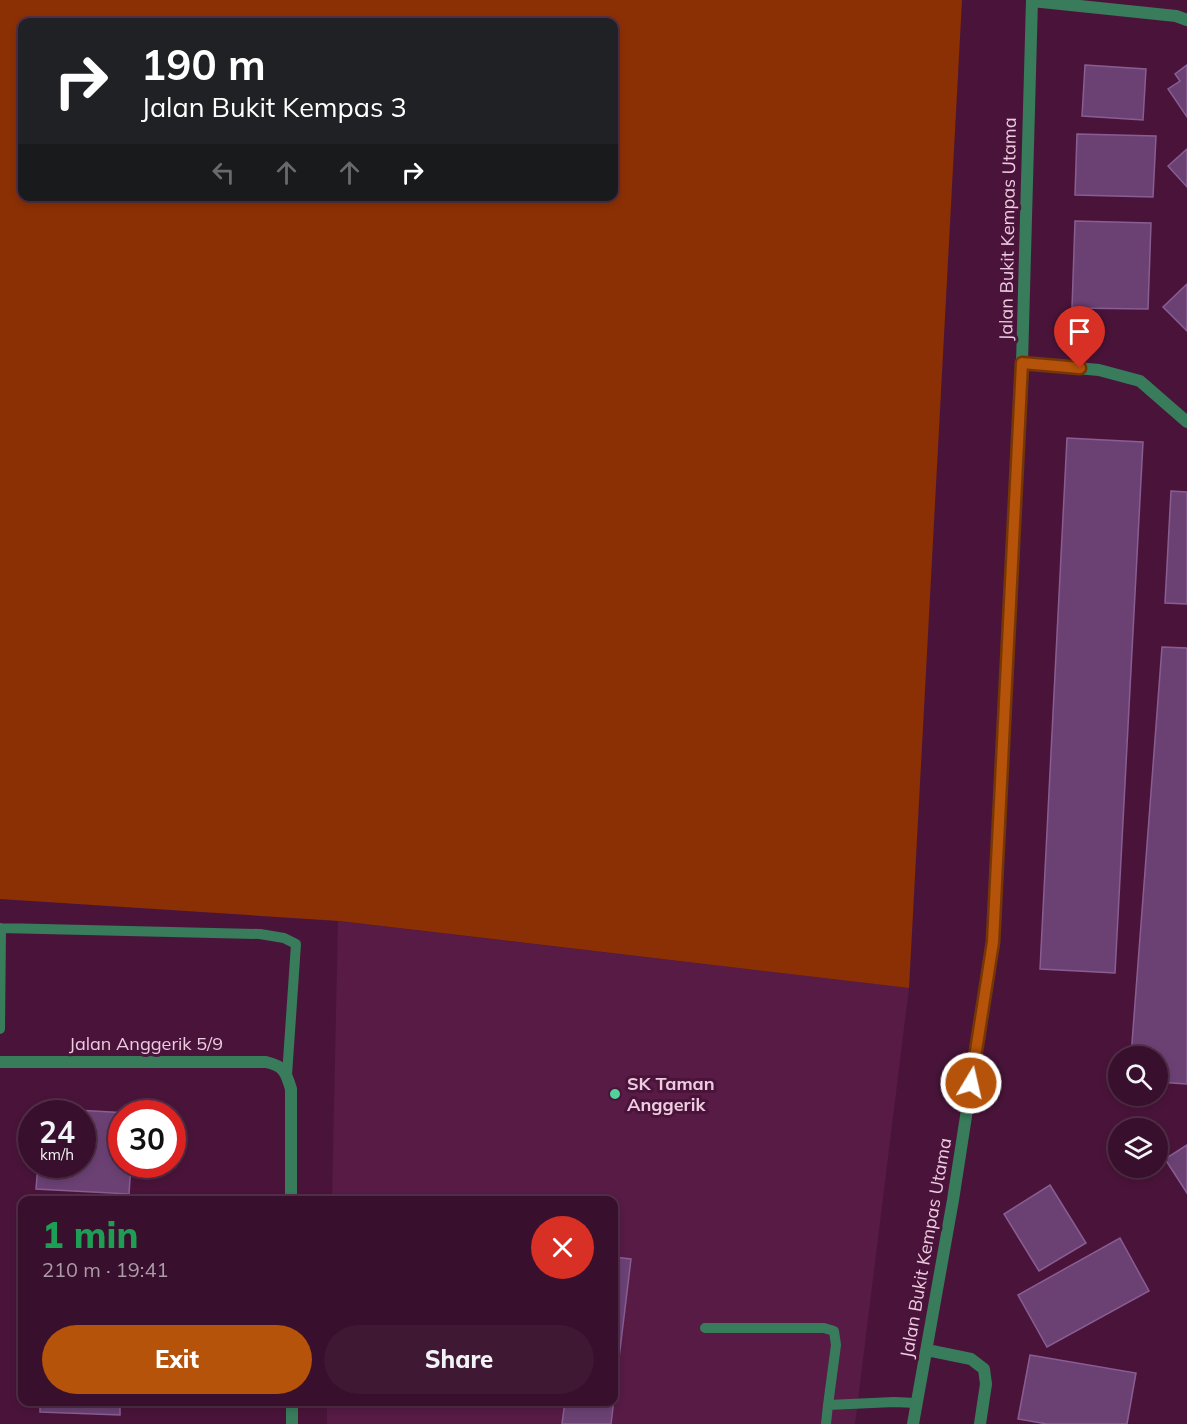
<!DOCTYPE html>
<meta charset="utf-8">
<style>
:root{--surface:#380f2c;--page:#3f1834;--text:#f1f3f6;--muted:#ab9ca9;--line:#522f48;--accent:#b45309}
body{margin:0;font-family:Mulish,sans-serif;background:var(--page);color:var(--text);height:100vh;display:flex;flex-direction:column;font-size:22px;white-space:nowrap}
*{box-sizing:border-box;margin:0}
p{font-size:20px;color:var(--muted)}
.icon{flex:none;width:33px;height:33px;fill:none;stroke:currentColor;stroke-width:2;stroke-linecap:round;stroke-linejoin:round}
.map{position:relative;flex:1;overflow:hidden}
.panel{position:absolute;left:18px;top:1196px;width:600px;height:210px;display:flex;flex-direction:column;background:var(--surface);border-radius:12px;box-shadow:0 3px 9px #0003,0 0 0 2px var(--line)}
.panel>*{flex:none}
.hud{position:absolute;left:18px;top:18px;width:600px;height:183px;border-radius:12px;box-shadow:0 3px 9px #0003,0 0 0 2px var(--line);background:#202124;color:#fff;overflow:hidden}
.tools{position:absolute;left:1108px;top:1046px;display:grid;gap:12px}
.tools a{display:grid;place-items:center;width:60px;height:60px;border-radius:50%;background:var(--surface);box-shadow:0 3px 9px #0003,0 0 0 2px var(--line);font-size:30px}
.speed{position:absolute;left:18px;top:1100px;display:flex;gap:12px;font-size:30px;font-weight:700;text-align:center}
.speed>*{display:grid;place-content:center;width:78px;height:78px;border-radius:50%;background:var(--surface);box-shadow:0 3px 9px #0003,0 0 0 2px var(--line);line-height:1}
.speed small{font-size:15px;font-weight:400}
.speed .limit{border:9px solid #d22;background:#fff;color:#111}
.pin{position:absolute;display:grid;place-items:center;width:51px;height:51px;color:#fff;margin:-62px -26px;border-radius:50% 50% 50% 0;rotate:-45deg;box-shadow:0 0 6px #0007}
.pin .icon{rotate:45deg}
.me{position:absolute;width:66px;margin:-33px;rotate:9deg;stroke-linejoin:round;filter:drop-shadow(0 0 4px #0008)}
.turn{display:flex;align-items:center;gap:21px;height:126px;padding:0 24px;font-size:27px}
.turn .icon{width:78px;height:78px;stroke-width:2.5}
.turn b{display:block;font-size:42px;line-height:51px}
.lanes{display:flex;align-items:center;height:57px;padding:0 24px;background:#0003;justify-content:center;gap:30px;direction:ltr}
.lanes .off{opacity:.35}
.round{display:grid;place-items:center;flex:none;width:63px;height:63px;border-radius:32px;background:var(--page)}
.overview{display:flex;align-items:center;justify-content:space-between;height:102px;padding:0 24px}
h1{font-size:36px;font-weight:800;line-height:45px;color:#1e9e55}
.primary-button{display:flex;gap:12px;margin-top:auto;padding:12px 24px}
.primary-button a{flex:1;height:69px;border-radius:36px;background:var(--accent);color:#fff;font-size:24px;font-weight:800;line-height:69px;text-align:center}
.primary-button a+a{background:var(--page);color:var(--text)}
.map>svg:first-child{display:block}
.built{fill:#571b46}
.forest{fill:#8b3004;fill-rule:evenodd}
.building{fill:#6b4174;stroke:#895d92;stroke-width:1.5}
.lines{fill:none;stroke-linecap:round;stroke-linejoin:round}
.service{stroke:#387c5c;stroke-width:10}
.minor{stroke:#387c5c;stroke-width:12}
.route-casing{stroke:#753606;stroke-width:15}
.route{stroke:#b45309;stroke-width:10}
.poi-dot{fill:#4fd399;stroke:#4a143a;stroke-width:2}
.labels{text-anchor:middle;stroke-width:6;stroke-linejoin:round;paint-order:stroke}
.street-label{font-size:18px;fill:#edcbe0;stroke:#4a143a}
.poi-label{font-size:18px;font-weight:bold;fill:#edcbe0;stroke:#4a143a;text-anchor:start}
</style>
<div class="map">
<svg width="1187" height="1424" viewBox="0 0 1187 1424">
<rect width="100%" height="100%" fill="#4a143a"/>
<!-- built -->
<path class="built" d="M338,921L909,988L855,1424H327V1401H614V1200H332Z"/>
<!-- forest -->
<path class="forest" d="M0,0H962L909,988L339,921L0,899ZM22,22H614V196H22Z"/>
<!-- building -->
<path class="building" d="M1085,65L1146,69L1143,120L1082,116Z
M1187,65V117L1168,89L1180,81L1175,74Z
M1077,134L1156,136L1153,197L1075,195Z
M1187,149V187L1168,166Z
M1075,221L1151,223L1148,309L1072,308Z
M1187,284V331L1163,307Z
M1067,438L1143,442L1115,973L1040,969Z
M1171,491L1187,492V604L1165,603Z
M1162,647L1187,648V1084L1158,1082V1056H1131Z
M41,1108L129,1113H122V1164H131L129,1194L36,1189L38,1164H82V1113H41Z
M1187,1145V1193L1165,1159Z
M1050,1185L1086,1243L1039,1271L1004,1214Z
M1120,1238L1149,1291L1047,1347L1018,1295Z
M614,1257L631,1259L611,1424H562L565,1401H614Z
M1030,1355L1136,1373L1127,1424H1047L1018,1419Z
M40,1401H120V1415L40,1412Z"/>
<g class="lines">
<!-- service -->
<path class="service" d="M0,928L260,934L284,938L296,944L287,1075
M0,1029L1,928
M705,1328H824L834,1331L836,1345L828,1405
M826,1424L828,1405L894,1402L916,1403"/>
<!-- minor -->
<path class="minor" d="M1032,1L1176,16L1187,20
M1022,363L1099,370L1140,381L1187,422
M0,1062H266C284,1066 286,1072 291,1089V1200
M927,1350L971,1359L984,1369L986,1384L980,1424
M292,1401V1424
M913,1424L953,1200L993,942L1022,363L1032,0"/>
</g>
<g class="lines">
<defs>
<path id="route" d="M971,1083L993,942L1022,363L1080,368"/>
</defs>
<!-- route casing -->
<use href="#route" class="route-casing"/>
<!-- route -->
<use href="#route" class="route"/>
</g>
<!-- markers -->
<circle class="poi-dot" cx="615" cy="1094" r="6"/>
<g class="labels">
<!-- street labels -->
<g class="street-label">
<text transform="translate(1008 229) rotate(-89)" y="6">Jalan Bukit Kempas Utama</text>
<text x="146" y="1050">Jalan Anggerik 5/9</text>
<text transform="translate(926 1248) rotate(-80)" y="6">Jalan Bukit Kempas Utama</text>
</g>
<!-- poi labels -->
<g class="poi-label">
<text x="627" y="1090">SK Taman<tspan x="627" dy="21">Anggerik</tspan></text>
</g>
</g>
</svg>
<div class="tools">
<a><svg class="icon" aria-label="search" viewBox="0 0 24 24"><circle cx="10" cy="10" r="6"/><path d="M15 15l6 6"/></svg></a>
<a><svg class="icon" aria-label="layers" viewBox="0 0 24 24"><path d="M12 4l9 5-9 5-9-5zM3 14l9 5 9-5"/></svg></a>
</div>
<div class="speed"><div>24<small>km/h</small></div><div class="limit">30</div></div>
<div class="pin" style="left:1080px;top:368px;background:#d93025"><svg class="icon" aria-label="arrive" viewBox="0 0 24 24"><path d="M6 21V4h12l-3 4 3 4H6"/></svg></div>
<svg class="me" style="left:971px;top:1083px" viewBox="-20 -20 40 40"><circle r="17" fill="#b45309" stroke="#fff" stroke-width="3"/><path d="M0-11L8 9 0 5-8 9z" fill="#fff"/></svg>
<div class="hud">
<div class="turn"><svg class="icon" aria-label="right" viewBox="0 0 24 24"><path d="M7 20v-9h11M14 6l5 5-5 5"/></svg><div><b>190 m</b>Jalan Bukit Kempas 3</div></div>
<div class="lanes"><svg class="icon off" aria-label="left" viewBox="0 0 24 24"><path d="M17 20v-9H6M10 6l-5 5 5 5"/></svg><svg class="icon off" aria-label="ahead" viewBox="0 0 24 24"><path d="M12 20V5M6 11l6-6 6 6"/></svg><svg class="icon off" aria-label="ahead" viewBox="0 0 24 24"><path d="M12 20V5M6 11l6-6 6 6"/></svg><svg class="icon" aria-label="right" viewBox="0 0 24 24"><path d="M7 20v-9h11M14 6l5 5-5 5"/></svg></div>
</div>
<section class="panel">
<div class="overview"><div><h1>1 min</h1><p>210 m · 19:41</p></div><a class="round" style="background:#d93025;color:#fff"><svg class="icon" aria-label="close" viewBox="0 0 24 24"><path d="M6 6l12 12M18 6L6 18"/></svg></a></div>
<div class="primary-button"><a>Exit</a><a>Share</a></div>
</section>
</div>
